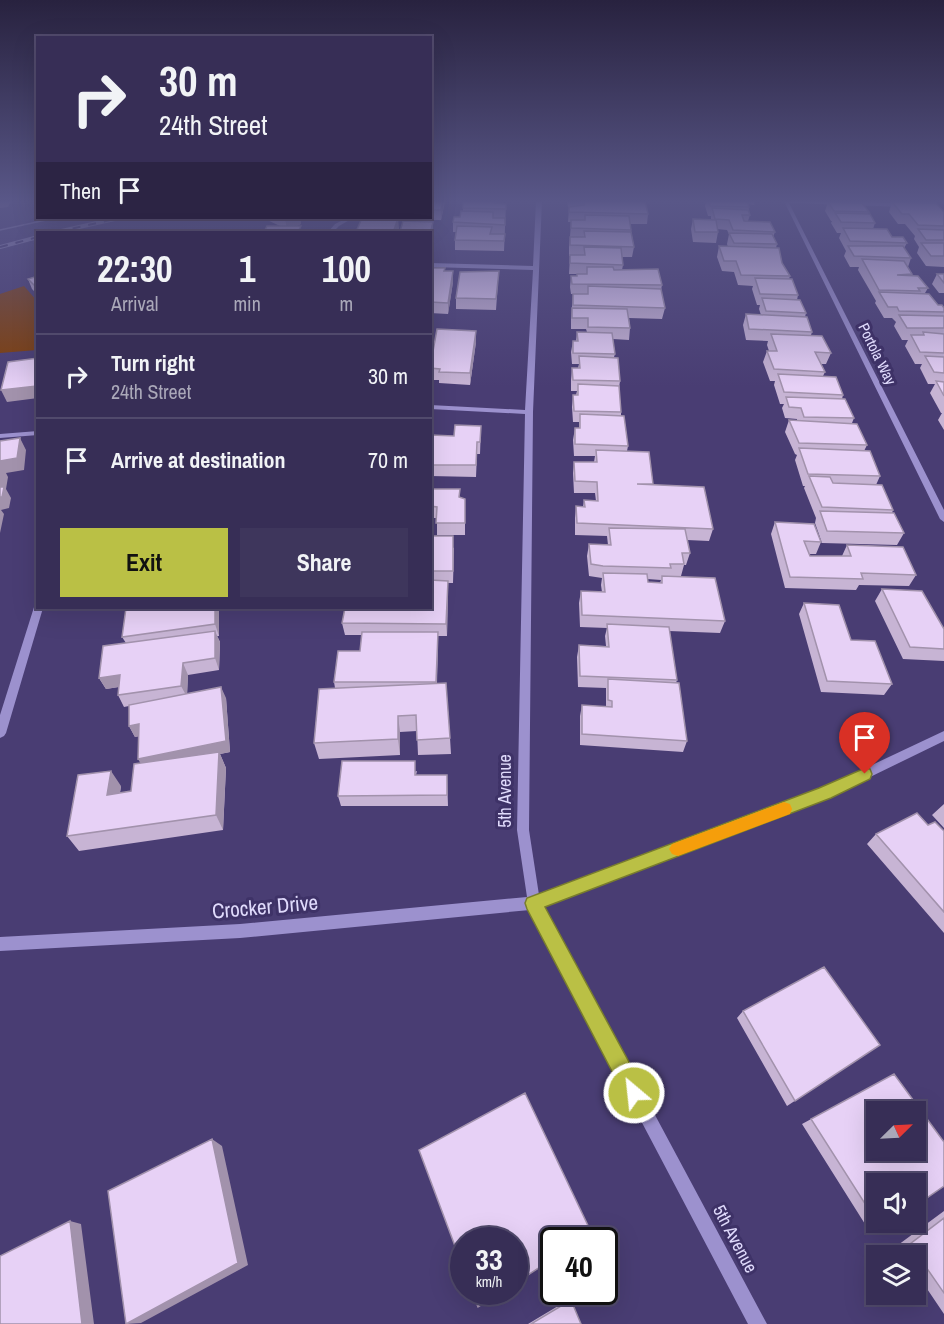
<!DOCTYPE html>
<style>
:root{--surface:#372e56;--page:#3e365c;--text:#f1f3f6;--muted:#aaa8b9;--line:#514a6c;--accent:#bac045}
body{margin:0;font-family:"Archivo Narrow",sans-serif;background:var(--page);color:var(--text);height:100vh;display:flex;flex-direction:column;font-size:22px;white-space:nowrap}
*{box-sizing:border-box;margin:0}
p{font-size:20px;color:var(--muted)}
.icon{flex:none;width:33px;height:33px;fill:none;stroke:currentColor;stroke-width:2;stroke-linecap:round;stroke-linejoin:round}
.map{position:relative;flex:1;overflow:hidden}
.panel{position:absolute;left:36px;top:231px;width:396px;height:378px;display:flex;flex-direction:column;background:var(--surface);border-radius:0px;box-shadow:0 6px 24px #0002,0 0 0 2px var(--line)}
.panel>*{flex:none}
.top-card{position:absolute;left:36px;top:36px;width:396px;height:183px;border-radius:0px;box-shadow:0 6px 24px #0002,0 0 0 2px var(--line);background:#372e56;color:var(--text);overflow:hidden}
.needle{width:39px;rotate:66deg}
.fabs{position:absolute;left:866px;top:1101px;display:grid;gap:12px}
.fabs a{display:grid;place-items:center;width:60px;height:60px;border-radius:0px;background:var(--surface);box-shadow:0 6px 24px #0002,0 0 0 2px var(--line);font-size:30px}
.speed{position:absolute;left:450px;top:1227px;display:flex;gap:12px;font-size:30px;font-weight:700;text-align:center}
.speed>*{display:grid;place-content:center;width:78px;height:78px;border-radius:50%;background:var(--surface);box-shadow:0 6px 24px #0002,0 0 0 2px var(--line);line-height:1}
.speed small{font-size:15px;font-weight:400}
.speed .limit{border:3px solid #111;border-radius:9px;background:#fff;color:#111}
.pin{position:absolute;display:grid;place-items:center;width:51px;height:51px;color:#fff;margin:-62px -26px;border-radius:50% 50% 50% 0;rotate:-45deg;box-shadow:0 0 6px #0007}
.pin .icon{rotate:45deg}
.me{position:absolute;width:66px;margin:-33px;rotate:332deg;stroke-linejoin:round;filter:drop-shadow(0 0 4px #0008)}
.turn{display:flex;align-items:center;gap:21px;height:126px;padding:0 24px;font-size:27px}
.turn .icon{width:78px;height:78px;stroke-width:2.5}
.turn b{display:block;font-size:42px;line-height:51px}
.then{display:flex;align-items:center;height:57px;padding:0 24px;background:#0003;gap:12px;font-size:22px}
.eta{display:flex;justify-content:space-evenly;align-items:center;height:102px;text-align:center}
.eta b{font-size:36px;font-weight:700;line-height:42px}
.primary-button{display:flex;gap:12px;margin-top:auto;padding:12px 24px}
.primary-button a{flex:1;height:69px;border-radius:0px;background:var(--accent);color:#111;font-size:24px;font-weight:700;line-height:69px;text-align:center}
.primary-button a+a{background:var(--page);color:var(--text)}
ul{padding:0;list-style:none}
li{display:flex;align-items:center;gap:18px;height:84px;padding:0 24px;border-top:2px solid var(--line)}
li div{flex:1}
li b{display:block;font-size:22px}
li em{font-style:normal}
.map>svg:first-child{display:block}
.green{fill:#803e07}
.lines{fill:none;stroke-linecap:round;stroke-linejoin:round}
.minor{fill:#9c91ce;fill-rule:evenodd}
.tram{stroke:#958cb8;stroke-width:1.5}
.rail-casing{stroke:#958cb8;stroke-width:4}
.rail{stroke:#3e3267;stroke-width:2;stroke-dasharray:8;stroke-linecap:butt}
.wall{fill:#c7b4d4;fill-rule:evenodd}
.shaded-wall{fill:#a292ac}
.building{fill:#e7d1f6;stroke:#a292ac;stroke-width:1.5;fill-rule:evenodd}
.route{fill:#bac045;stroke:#797d2d;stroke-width:1.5}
.slow{fill:#f59e0b}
.labels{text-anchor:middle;stroke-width:6;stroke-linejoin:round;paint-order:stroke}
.far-street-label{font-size:15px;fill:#e0dbfc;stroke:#3e3267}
.street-label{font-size:18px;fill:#e0dbfc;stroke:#3e3267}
.near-street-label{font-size:21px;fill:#e0dbfc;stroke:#3e3267}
</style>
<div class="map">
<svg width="944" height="1324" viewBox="0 0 944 1324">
<rect width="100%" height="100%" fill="#493d73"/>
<!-- green -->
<path class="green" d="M24,286L37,301V350L0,353V294Z"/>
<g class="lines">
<!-- minor -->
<path class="minor" d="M38,201V205L35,204V202Z
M536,201H542L533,412L529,830L539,895L821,789L944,731V741L829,797L543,906L767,1324H748L530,910L240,938L0,951V937L240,924L527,897L517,830L525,414L430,409V405L525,410L533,270L430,267V263L533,266Z
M784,201L905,203L908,205L905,207L789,203L944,510V522L940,519Z
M347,218H353L339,226L333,232H328L335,224Z
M38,431V435L0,438V434Z
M35,604H38V608H43L6,733L4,736L0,738V715Z"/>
<!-- tram -->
<path class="tram" d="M0,230L55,218"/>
<defs>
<path id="rail" d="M57,232L119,218
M0,247L38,237"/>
</defs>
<!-- rail casing -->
<use href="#rail" class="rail-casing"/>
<!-- rail -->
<use href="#rail" class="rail"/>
</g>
<!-- wall -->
<path class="wall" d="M430,201H445L441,220H410V218H430Z
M463,201L506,204L504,251L455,250V240L456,232H453V222L460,217L463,211Z
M567,201H645L648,214L647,224H630L634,247L632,257H622L623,265L622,270L662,285L661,290L665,308L662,319L629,318L630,328L629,340L613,339L615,354L614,357L620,381L619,388L621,412V416L628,446L627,451L653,484V485L713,529L709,541L687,540L690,553L686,565H684L681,576L725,621L720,633L669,631L677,680L676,683L687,741L683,752L580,745V716L582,705L606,707V688L578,687L577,657L579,645L606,646L605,636L607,628L580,627L579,603L581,591L602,592L601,585L602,578L589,576L587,556L589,544L608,545L607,536L575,535V518L576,506L583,507L584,500L596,501L595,493H574L573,473L574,462H594L595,456H574L573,440L575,428H579V422H573L572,407L573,395H576L577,391H571V380L572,368H578L579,364H572L571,352L573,341H576L577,332H587L586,329H571V319L573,294H571L570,287L571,276H577V274H569L570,256H569V247L570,237L571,222H568L569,207H568ZM647,579L661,580L660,583L648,582Z
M706,201H755L754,205L748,204L750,215L748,221L775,232L773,237L777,244L776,248L782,263L790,276L789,279L798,295L797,300L806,313L805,317L812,332L811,335L831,353L826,364H821L825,372L823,376L843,395L842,399L854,418L852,423L867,445L864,451L880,476L876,485L893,510L892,513L904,533L897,545L822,543L815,523L816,518L804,488L805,486H803L795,460L797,455L795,454L785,432L789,420L797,421V419L785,418L782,408L784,404H780L774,385L775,381H770L763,362L767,351H769L767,345L768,341L746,340L743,325L746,314L761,315L759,309L760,305H757L752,289L753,286L738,285L734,272L722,271L717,257L719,246L728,247L727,244L729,234L727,230L717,229L718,232L716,243L693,242L691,229L693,219L711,220V216H708L705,206Z
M828,202L869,212L868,214L875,223L873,229L907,243L904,248L911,258L908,267L912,274V275L928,288L925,293L938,305L944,308V430L938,420L942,413H941L930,393L935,384H928L920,368L922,364H915L905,346L908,340H902L894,326L896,322L892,318H884L875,303L876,301L858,270L859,267H850L844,256L846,251L839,238L841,233H837L831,223L832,221H831L825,211Z
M892,202L944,212V267L926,266L917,253L919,247L914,239L915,236L905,224H898L889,212Z
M263,218H305L300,219L301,224L296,226H280Z
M362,218L399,228L397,232H356Z
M430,268H445V271H453V282L448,314L430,313Z
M937,274H944V293H939L932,284Z
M38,276V295L32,289L28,279Z
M498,282L496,310L456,309V298Z
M476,342L470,385L439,383V380H430V365Z
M481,426L480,454H477L476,477L430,476V440L454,436Z
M430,489L465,499V535H437V518H430Z
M775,522L821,542L816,554H809L810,556H842L847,545L916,575L909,586L859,585L856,590L785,588L771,534Z
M430,536L454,548L453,583H448L447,636H438L437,684L450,738L451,754L418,755L417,731L400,732V755L319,759L314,743L335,688L334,682L360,651L362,635H345L342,623L430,608Z
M882,589L944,629V661L903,659L875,601Z
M804,603L851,640L892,684L884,695L821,692L799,614Z
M126,608H219V636H217L220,642L219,670L188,675L187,694L226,698L230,752L220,754L226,768L223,830L79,851L67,836L121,786L120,793L131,791L141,763L138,759L139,736L135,737L129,726V706L124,707L118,695V687L106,689L99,678L126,643L122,637Z
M417,771L416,775H447L448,806H341L338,796Z
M944,804V828L932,815Z
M928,825L944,831V933L867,844L876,834Z
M743,1011L880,1045L787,1106L737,1018Z
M894,1074L876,1184V1222H892L881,1230L870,1232L802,1124Z
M944,1211V1314L915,1271V1256H905L898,1245Z
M568,1300H571L581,1324H528Z"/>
<!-- shaded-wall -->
<path class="shaded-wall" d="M0,201H11L8,207L0,208Z
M443,201H445L441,220V210Z
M289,218H305L300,219L301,224L287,229L285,219Z
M398,218L399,228L397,232H394Z
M433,222V232L431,246L430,234Z
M453,271V282L448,314V303Z
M476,331V342L470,385V373Z
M38,381V398L7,402L1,390Z
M20,438L26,450L24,470L6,473L8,477L6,489L11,498L9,508L1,510L4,514L0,533V461Z
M448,581V592L447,636L446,624Z
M215,608H219V636L215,624Z
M215,631L220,642L219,670L215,658Z
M438,632V644L436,693V682Z
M183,663L188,675L187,697L181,686Z
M120,675L126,686L106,689L99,678Z
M221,687L226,698L230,752L220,754L226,768L223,830L216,815L145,770L138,759Z
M398,716L400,732V755L398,739Z
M139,724L146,735L135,737L129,726Z
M111,771L121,786L117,810L107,795Z
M212,1139L222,1146L248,1265L141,1323L126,1324Z
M70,1221L81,1224L94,1324H82Z"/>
<!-- building -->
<path class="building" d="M430,201H443L441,210H430Z
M463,201H495V203L506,204V209L463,208Z
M584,201H645L648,214L569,212V207L584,205Z
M709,201H747L749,207L710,206Z
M828,202L862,203L869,212L834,211Z
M892,202L936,203L944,212V226L918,225L909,214H902Z
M712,208L748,210L750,215H742L744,221L770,222L775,232L733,230L729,220L715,219Z
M461,211L493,212V218H505V225L453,222L454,217H460Z
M835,213L870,214L875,223L841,222Z
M585,215L629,216L631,230L571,228V220H585Z
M362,218H398L394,230H373L372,232H356Z
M693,219L716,220L718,232H695Z
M403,221L433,222L430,234V232H400Z
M267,226H301L298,232H264Z
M457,226L492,227L490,234H505L504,241L455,240Z
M843,228L887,229L892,237H903L907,243L850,241Z
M918,229L944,230V240H926Z
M584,231L631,232L634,247L570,245V237H585Z
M729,233L772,234L777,244L734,243Z
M921,243H944V256H931Z
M719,246L779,248L782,263L790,276L741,275L736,261H724Z
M848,246H903L911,258L854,256Z
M584,247L621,248L623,265L570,263V255H585Z
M862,259L904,261L912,274L897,275L918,276L928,288H918L920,291L879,290Z
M587,267H613L614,270L658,269L662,285L572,284L571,276H577V274H587Z
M430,268H445L444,271H453L448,303L430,302Z
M499,271L496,299L456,298L460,272Z
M937,274H944V283Z
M38,276V289L28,279Z
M755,278L792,279L798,295L760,294Z
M588,286L661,289L665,308L573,305V294H588Z
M879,292L929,294L938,305H942L944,308V312L899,311L897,307H888Z
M762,298L800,300L806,313L766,311Z
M572,308L627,309L630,328L588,327V318H572Z
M746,314L807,317L812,332L749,329Z
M899,315L944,316V328H907Z
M437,329L476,331L470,373L439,372L440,369L430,368Z
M577,332L612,333L615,354L573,353V341H578Z
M923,332L944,334V353L920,352L911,335H924Z
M771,334L822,336L831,353L815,352L825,372L774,369L767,351H777Z
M579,356L618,358L620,381L573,380L572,368H580Z
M925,356L944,357V373L934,372Z
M38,358L37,386L1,390L8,362Z
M778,374L836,377L843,395L784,392Z
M936,381L944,382V396Z
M578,384L619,386L621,412L574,411L573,395H578Z
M786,397L845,399L854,418L804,417L801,408L789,407Z
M580,414L624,416L628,446L575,444V428H580Z
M789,420L857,424L867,445L799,443Z
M455,425L481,426L480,442H477L476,465H430L431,435L454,436Z
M20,438L17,458L0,461V441Z
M799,448L870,451L880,476L808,474Z
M596,450L649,452L653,484H637L704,487L713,529L577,523L576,506L585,507L584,500L598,501L597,482L575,481L574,462H597Z
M809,476L830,477L833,483L882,485L893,510L822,507Z
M0,487H4L2,497H0Z
M430,489H460L459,497L465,499V523H436L437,507L430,506Z
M820,511L894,513L904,533L827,531Z
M775,522L814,524L821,542L804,541L810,556H851L847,545L903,547L916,575L861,573L863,579L790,577Z
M609,528L685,529L690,553H682L684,564H670L671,568L603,566L591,564L589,544L611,545Z
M430,536H453V571H430Z
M603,573L647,574L648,582L662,583V576L715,578L725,621L582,615L581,591L605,592Z
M430,580L448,581L446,624L342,623L345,608H430Z
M882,589L922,591L944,629V649L910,647Z
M804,603L839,605L851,640L875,641L892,684L827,681Z
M126,608H215V624L122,637Z
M607,624L669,627L677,680L580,676L579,645L609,647Z
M215,631V658L183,663L181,686L118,695L120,675L99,678L103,646Z
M362,632H438L436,682H334L338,651H360Z
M608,679L679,683L687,741L582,734V705L612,707V701L608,700Z
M446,683L450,738L417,740L416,715L398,716V739L314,743L319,689Z
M221,687L226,741L138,759L139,724L129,726V705Z
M219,752L216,815L67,836L78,775L111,771L107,795L131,791L134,764Z
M342,761H415V775H447V795L338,796Z
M917,813L928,825L935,822L944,831V912L876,834Z
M824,967L880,1045L795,1101L743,1011Z
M894,1074L944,1142V1186L915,1206V1184H876V1221L811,1119ZM876,1112H915V1150H876Z
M525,1093L592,1234L581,1240H554V1258L514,1284V1240H464V1270L419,1150Z
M212,1139L238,1263L126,1324L108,1191Z
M944,1218V1293L910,1244Z
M70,1221L82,1324H0V1256Z
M877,1222H892L881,1230Z
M472,1292H502L478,1307Z
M571,1300L581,1324H531Z"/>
<!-- sky -->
<linearGradient id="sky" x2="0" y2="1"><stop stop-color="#28223f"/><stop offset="0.52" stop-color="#595788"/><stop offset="1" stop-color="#595788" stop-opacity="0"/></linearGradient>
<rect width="944" height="387" fill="url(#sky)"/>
<!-- route -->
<path class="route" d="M865,768L870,769L872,774L870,779L831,798L545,907L642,1086L645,1093L642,1100L634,1103L627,1100L527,909L525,903L527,898L819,788Z"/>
<!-- slow -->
<path class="slow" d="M784,802L790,804L792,809L790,814L678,856L672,854L669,849L672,844Z"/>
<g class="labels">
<!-- far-street labels -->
<g class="far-street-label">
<text transform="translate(877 354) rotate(64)" y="5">Portola Way</text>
</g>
<!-- street labels -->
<g class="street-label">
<text transform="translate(505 791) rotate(-90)" y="6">5th Avenue</text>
<text transform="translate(735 1239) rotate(62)" y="6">5th Avenue</text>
</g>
<!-- near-street labels -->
<g class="near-street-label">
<text transform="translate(265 907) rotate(-5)" y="7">Crocker Drive</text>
</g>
</g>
</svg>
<div class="fabs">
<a><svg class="needle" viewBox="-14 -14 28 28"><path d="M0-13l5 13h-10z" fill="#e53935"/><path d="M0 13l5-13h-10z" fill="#aaa8b9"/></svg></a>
<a><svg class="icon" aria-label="sound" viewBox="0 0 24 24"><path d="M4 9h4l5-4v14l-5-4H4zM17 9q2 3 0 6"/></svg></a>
<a><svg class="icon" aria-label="layers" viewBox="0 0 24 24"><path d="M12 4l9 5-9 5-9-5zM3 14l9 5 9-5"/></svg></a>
</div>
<div class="speed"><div>33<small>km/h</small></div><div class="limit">40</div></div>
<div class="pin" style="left:865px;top:774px;background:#d93025"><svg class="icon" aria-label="arrive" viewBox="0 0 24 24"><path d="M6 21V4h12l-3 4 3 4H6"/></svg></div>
<svg class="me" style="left:634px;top:1093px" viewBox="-20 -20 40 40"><circle r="17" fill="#bac045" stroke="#fff" stroke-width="3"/><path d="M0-11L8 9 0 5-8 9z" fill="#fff"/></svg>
<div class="top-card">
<div class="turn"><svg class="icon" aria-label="right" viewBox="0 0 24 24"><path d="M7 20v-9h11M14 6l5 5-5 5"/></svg><div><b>30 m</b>24th Street</div></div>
<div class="then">Then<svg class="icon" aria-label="arrive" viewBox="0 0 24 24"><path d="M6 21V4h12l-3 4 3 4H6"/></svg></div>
</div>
<section class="panel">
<div class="eta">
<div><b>22:30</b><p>Arrival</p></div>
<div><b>1</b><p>min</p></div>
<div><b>100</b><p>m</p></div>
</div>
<ul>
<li><svg class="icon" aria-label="right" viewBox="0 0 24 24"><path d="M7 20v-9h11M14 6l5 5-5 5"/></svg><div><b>Turn right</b><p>24th Street</p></div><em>30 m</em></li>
<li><svg class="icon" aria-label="arrive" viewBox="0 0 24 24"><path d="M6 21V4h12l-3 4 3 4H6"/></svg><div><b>Arrive at destination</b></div><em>70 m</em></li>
</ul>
<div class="primary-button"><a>Exit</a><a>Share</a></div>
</section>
</div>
